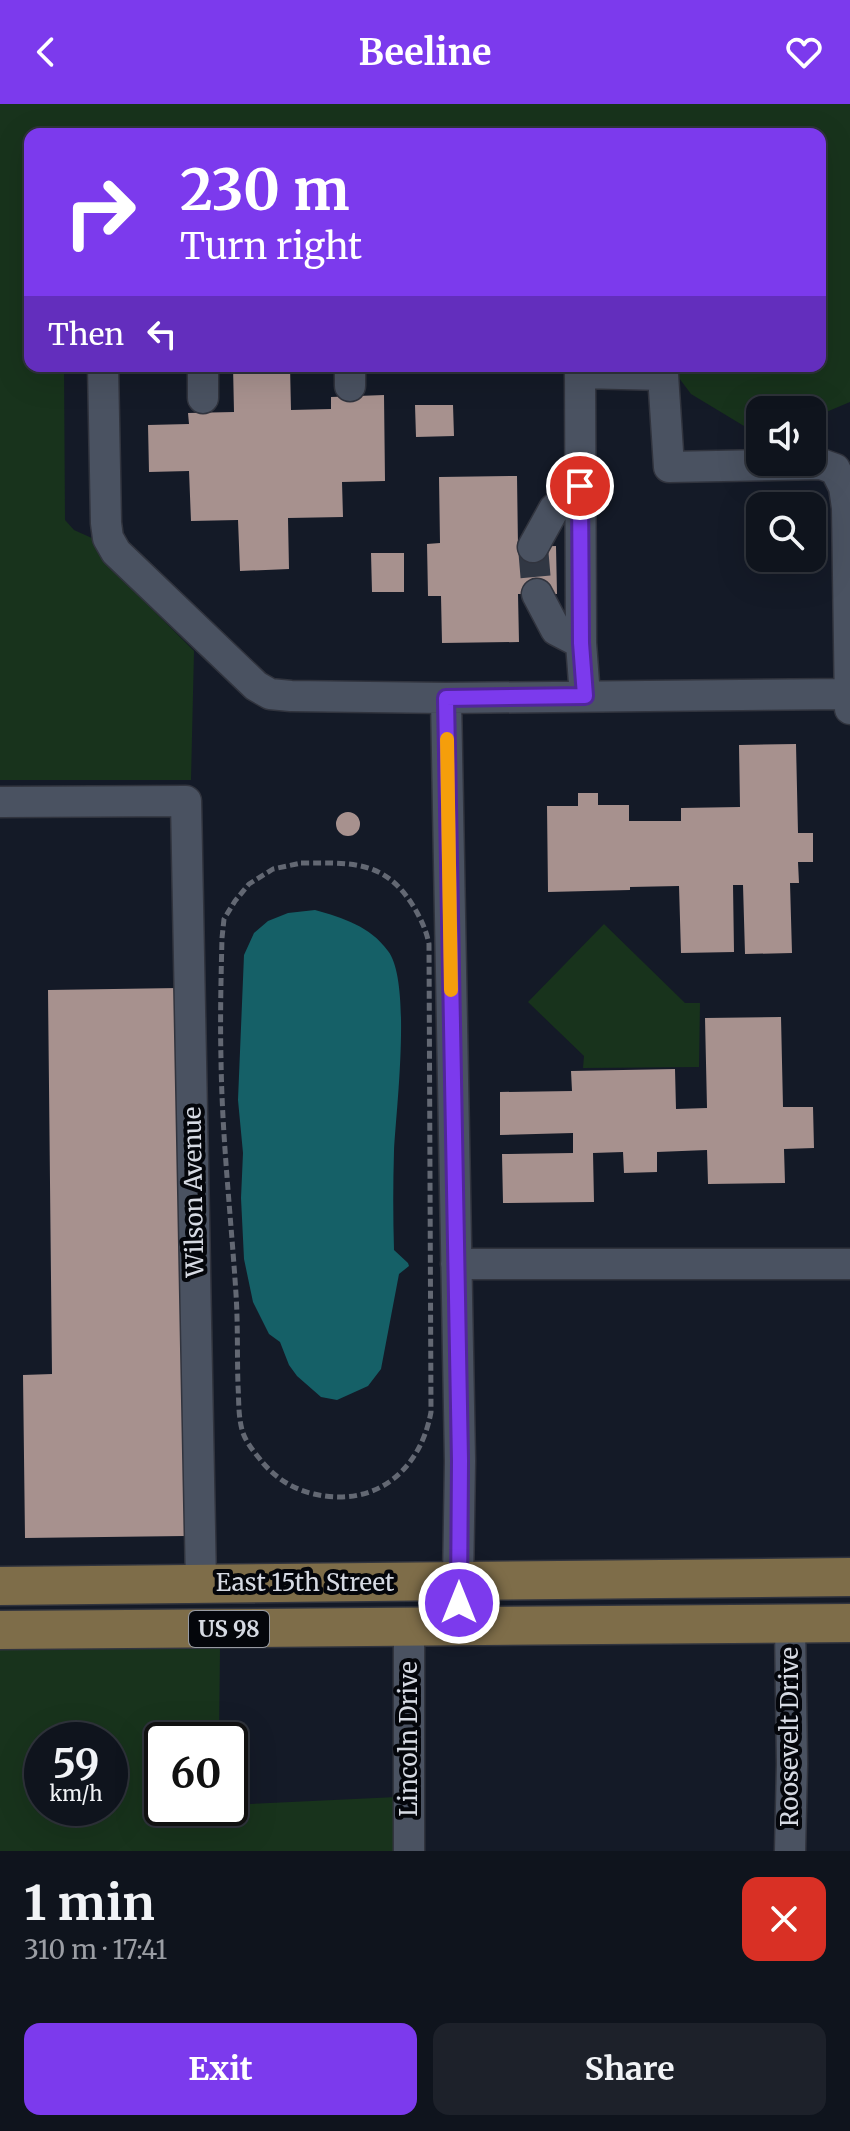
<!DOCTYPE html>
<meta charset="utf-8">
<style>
:root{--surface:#0f141d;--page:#1d212a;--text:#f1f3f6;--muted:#9b9ea4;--line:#2f333b;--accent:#7c3aed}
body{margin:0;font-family:Merriweather,serif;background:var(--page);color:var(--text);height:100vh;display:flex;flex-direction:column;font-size:30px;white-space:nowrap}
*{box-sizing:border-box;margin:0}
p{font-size:26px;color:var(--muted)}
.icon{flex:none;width:44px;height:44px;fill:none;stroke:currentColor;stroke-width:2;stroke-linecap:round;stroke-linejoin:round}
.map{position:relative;height:1747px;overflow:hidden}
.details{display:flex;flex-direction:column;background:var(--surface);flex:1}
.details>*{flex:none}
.hud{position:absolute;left:24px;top:24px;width:802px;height:244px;border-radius:16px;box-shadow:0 8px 32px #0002,0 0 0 2px var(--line);background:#7c3aed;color:#fff;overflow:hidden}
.controls{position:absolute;left:746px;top:292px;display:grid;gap:16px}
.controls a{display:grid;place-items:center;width:80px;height:80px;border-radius:16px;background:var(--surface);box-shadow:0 8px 32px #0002,0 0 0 2px var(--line);font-size:40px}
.speed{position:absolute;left:24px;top:1618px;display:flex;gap:16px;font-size:40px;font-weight:700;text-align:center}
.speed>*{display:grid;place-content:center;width:104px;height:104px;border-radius:50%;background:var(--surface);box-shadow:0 8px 32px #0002,0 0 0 2px var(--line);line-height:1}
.speed small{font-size:20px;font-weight:400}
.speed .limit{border:4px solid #111;border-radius:12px;background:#fff;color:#111}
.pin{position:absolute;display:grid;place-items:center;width:68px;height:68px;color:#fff;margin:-34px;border:4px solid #fff;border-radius:50%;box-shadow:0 2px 8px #0007}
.me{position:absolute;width:88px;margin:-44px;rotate:0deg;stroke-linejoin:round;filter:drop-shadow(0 0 6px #0008)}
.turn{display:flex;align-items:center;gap:28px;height:168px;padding:0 24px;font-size:36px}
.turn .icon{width:104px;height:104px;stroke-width:2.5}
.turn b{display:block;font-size:56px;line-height:68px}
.then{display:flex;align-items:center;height:76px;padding:0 24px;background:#0003;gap:16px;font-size:30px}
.round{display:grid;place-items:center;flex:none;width:84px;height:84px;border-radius:16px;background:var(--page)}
.summary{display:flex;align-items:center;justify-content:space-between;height:136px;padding:0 24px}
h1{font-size:48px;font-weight:700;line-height:60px}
.action{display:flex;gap:16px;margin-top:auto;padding:16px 24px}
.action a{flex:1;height:92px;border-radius:16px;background:var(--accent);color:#fff;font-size:32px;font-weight:700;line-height:92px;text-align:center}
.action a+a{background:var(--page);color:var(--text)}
header{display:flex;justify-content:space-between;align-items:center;height:104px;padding:0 24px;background:var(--accent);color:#fff;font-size:36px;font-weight:700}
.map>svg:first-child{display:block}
.green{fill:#18331c;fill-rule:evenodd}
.water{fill:#156067}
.building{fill:#a7918e}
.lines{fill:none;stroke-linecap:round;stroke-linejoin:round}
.minor-tunnel{stroke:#313743;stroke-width:30;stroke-dasharray:30 15;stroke-linecap:butt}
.minor-casing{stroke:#31343e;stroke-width:33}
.major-casing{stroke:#31343e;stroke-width:41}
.path{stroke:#636873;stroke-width:5;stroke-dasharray:8 4;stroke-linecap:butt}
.minor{stroke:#4a5261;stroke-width:30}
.major{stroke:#7e6d49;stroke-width:38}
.route-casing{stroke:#51269a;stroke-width:20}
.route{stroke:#7c3aed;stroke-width:14}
.slow{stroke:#f59e0b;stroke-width:14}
.labels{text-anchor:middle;stroke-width:8;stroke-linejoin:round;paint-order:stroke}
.shield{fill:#04060b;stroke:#979aa2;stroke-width:2}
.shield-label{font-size:22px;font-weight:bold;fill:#d6dae3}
.street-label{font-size:24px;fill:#d6dae3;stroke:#04060b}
</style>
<header><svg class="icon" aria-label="back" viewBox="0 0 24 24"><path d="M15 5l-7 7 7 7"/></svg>Beeline<svg class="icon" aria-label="heart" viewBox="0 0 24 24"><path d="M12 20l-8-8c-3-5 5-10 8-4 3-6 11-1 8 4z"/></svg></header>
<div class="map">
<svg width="850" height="1747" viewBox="0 0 850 1747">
<rect width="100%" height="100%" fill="#141a27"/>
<!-- green -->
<path class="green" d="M0,0H850V298L812,314V306H760V325L744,322L691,290L670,262H820V30H30V262H64L65,416L74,426L94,435L102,455L194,547L191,676H0Z
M604,820L685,899H700L699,963L583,964L584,952L528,898Z
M220,1544L219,1636H162V1704H230V1701L397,1693L396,1747H0V1545ZM42,1636H110V1704H42Z"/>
<!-- water -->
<path class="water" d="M315,806C343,814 370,822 388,847C412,878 396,1006 394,1047C393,1080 393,1113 394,1146L408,1159L409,1162L399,1170L381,1265L368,1282L337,1296L321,1293L297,1272L289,1261L280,1238L269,1230L253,1198L244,1155L241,1094L243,1049L238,996L244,851L254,829L268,817L288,809Z"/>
<!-- building -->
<path class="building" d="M233,262H290L291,306L331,305V293L384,291L385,377L342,378L343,413L288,414L289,465L240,467L238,416L191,417L189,367L149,368L148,321L189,320L188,309L234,308Z
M415,301H453L454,332L416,333Z
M517,372L518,443L556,442L557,490H518L519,538L442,539L441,492H428L427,440L440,439L439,373Z
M371,449H404V488H372Z
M796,640L798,729H813V758H798L799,779H790L792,849L745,850L743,781H733L734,848L681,849L679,782L630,783V786L548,788L547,702H578V689H598V701H629V717H681V704L740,703L739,641Z
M336 720a12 12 0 1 1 24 0a12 12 0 1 1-24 0Z
M179,884L185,1432L25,1434L23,1271L52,1270L48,886Z
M781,913L783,1003H813L814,1044L784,1045L785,1079L708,1080L707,1046L657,1048V1068L624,1069L623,1048L593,1049L594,1098L503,1099L502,1050L573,1049V1029L500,1031V988L572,987L571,967L675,965L676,1005L707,1004L705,914Z"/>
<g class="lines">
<!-- minor-tunnel -->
<path class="minor-tunnel" d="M533,443L537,490"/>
<defs>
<path id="minor" d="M103,262L106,419L108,434L116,448L256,582L270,590L291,592L446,594L850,590
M580,262L581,539L585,592
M580,269L663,271L669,363L821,360L835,365L844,383L847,404L850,605
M350,282V262
M203,294V262
M533,443L554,405L580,382
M537,490L556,526L581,539
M446,594L460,1357L458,1477
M0,698L186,697L201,1479
M456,1160H850
M790,1520L792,1660L790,1747
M409,1523V1747"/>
<path id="major" d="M0,1482L850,1473
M0,1526L850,1519"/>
</defs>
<!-- minor casing -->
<use href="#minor" class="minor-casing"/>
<!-- major casing -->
<use href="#major" class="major-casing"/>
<!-- path -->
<path class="path" d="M301,759C349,759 383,755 412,800C420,813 426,825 429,840L431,1308C420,1368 374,1404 314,1390C293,1385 277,1375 263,1359C256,1350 247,1340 243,1329C238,1314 239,1297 238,1281C237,1251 238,1221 236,1190C231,1112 222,1034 221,955C220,915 221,874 222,834L224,815L235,797L249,780L273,765Z"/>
<!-- minor -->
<use href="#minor" class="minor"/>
<!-- major -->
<use href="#major" class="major"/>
</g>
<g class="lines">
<defs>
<path id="route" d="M459,1499L460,1357L446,594L585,592L581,539L580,382"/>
</defs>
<!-- route casing -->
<use href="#route" class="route-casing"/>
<!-- route -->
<use href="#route" class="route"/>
<!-- slow -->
<path class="slow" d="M447,635L451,886"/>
</g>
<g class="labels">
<!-- shield labels -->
<rect class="shield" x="189" y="1507" width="80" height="36" rx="6"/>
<g class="shield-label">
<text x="229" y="1533">US 98</text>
</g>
<!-- street labels -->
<g class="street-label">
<text transform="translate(194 1088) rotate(-91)" y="8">Wilson Avenue</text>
<text x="305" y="1487">East 15th Street</text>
<text transform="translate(790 1633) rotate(-90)" y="8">Roosevelt Drive</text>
<text transform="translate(409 1635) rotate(-90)" y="8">Lincoln Drive</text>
</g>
</g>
</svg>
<div class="controls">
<a><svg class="icon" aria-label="sound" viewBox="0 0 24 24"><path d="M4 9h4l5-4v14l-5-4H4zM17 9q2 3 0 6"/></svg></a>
<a><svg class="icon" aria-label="search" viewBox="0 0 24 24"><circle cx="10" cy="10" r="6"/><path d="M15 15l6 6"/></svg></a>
</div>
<div class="speed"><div>59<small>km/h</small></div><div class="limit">60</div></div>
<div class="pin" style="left:580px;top:382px;background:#d93025"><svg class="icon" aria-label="arrive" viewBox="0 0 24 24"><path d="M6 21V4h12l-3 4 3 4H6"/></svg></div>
<svg class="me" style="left:459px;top:1499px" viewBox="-20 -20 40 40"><circle r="17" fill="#7c3aed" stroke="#fff" stroke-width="3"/><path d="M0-11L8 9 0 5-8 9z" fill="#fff"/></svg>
<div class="hud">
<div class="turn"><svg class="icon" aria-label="right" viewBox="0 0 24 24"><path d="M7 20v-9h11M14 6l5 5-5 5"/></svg><div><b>230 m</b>Turn right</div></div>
<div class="then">Then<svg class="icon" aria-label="left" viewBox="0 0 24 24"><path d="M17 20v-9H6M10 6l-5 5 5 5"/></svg></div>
</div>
</div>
<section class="details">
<div class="summary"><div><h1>1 min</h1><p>310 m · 17:41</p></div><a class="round" style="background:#d93025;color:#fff"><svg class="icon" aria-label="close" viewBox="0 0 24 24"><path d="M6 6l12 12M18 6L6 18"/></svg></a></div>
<div class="action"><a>Exit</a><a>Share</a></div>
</section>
